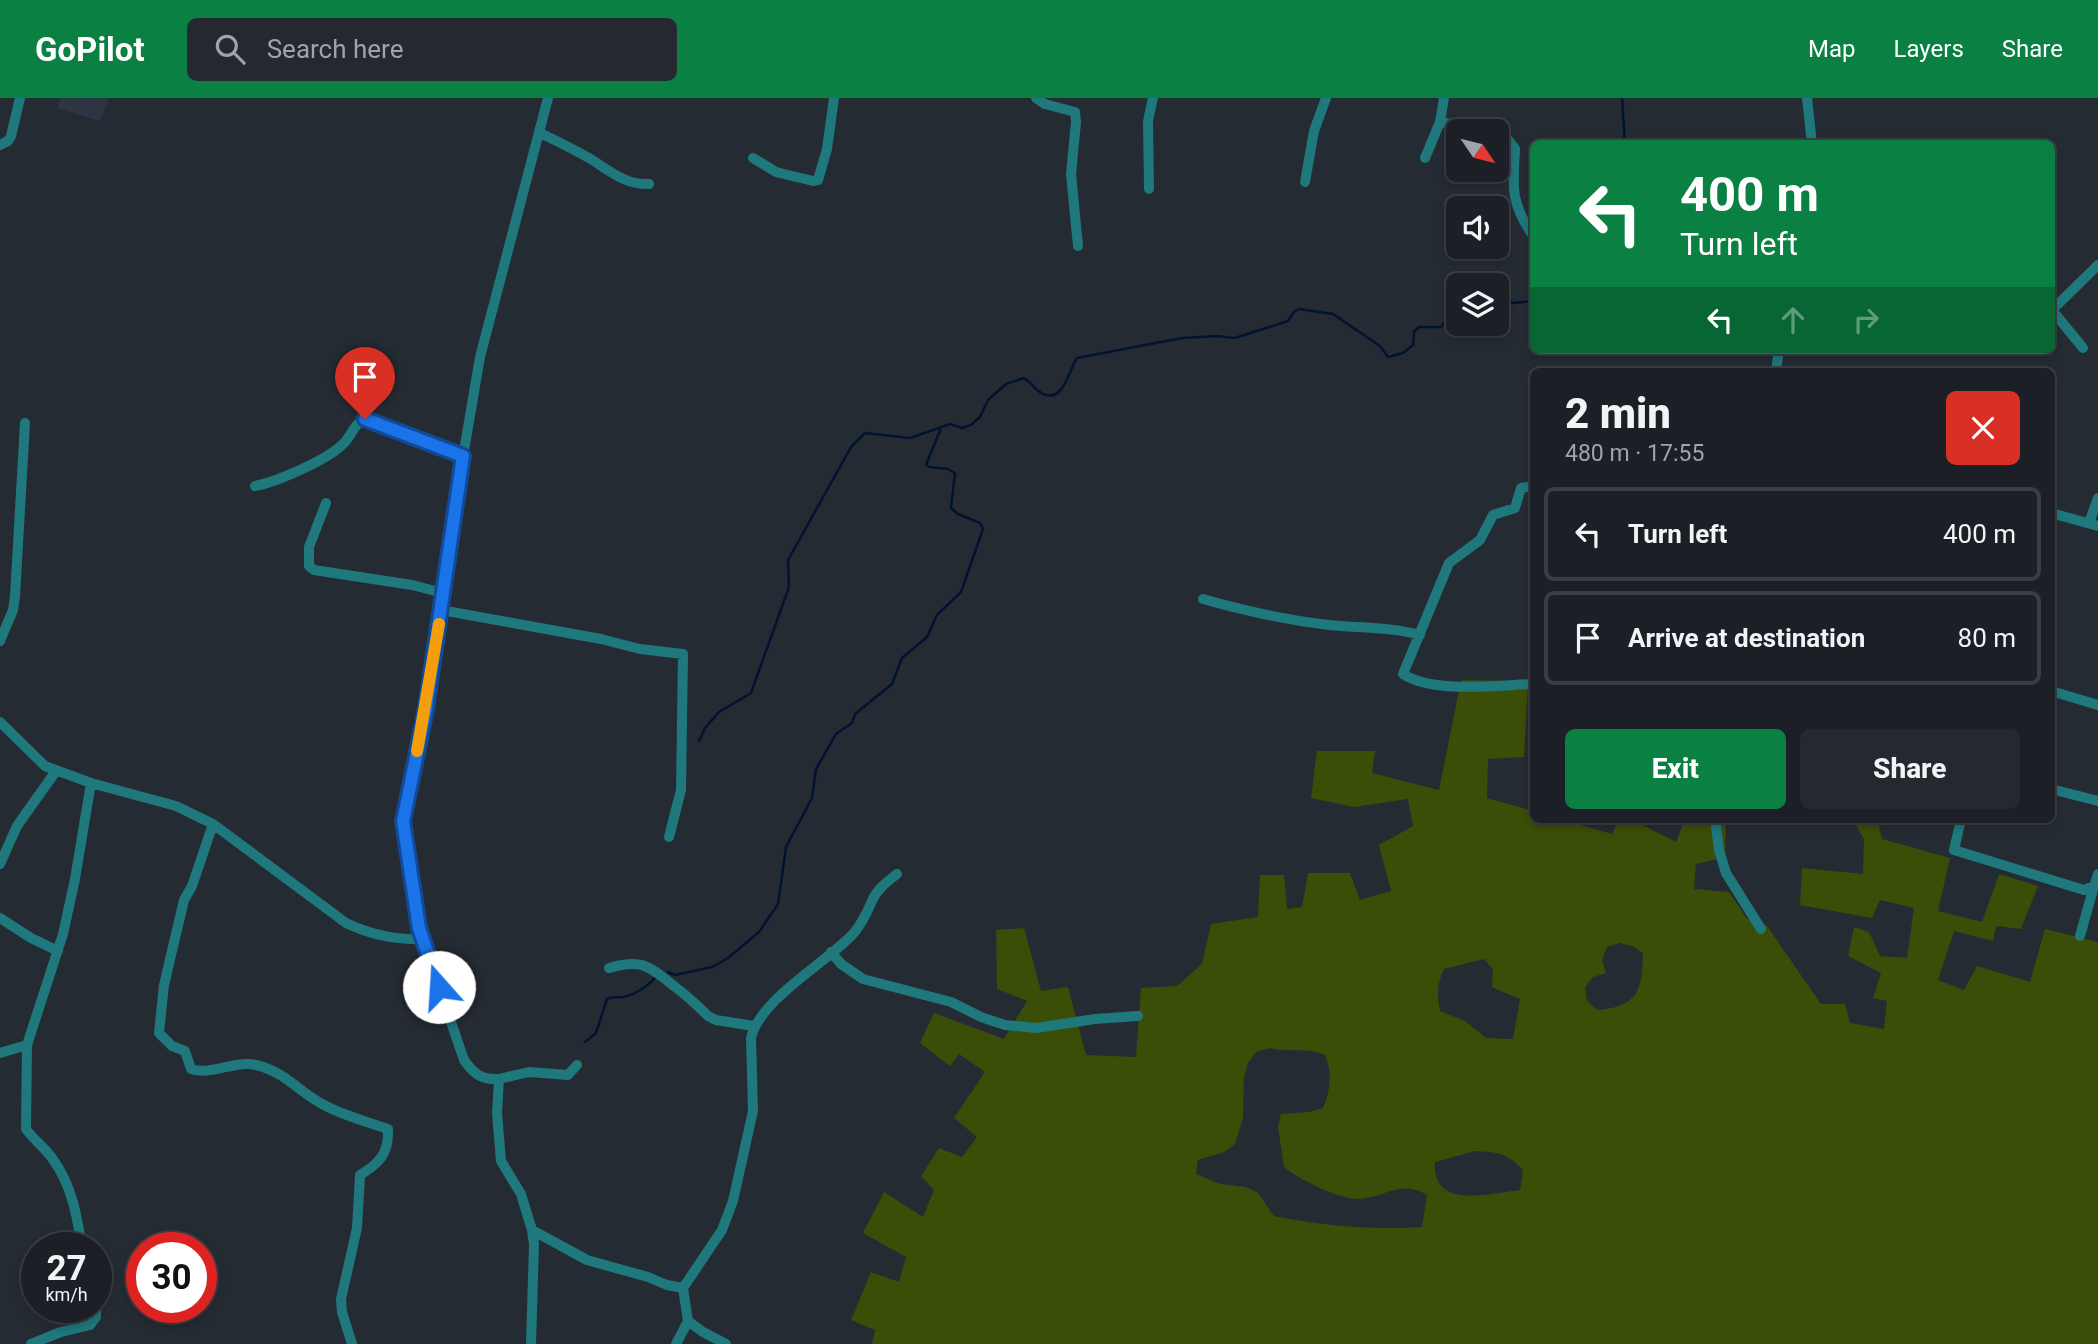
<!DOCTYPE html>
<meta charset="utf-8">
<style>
:root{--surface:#1c2026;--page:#25282e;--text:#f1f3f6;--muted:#a0a3a7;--line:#3a3e43;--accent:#0b8043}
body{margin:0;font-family:Roboto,sans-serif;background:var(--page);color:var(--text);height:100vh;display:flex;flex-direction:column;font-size:26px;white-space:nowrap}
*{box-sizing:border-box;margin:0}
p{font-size:23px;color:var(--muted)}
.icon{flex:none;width:38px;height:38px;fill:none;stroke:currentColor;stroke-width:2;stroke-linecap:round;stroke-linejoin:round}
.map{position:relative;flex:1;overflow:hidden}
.panel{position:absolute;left:1530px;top:270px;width:525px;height:455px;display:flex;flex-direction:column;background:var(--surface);border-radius:10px;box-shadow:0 4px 10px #0003,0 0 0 2px var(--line)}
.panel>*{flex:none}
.top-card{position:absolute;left:1530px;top:42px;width:525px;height:214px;border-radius:10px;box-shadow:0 4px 10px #0003,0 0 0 2px var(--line);background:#0b8043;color:#fff;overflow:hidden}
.needle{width:46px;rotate:125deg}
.fabs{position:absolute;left:1446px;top:21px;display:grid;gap:14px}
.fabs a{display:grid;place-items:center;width:63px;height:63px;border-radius:10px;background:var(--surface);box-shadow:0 4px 10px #0003,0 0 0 2px var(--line);font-size:35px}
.speed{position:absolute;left:21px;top:1134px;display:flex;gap:14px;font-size:35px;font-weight:700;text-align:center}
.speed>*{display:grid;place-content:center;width:91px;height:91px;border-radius:50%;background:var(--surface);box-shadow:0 4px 10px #0003,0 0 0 2px var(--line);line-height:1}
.speed small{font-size:18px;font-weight:400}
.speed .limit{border:10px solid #d22;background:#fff;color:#111}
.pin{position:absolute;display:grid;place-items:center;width:60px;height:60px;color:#fff;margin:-72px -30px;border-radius:50% 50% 50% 0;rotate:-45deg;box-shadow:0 0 7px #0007}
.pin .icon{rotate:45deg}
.me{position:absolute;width:77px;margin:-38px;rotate:341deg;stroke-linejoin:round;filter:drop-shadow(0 0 5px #0008)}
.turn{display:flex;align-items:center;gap:24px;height:147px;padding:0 35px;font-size:32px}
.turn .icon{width:91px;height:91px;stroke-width:2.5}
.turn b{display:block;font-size:49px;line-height:60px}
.lanes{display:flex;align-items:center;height:66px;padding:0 35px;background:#0003;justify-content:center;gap:35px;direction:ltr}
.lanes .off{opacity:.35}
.round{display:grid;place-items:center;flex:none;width:74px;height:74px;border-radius:10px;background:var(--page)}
.head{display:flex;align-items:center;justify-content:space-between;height:119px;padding:0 35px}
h1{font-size:42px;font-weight:800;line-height:52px}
.cta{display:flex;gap:14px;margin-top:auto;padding:14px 35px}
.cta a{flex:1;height:80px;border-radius:10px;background:var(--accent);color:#fff;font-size:28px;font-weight:800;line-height:80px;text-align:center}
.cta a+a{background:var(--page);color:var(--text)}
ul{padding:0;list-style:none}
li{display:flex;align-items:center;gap:21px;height:94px;margin:0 14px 10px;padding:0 21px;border:4px solid var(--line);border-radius:10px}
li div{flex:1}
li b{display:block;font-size:26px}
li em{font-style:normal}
header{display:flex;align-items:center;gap:42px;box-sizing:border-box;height:98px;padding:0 35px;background:var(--accent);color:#fff}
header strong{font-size:33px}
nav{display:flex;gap:38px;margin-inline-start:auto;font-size:24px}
.search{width:490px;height:63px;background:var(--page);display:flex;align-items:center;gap:18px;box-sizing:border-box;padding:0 24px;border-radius:10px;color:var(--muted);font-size:26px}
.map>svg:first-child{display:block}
.built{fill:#2b3642}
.green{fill:#3a4e07;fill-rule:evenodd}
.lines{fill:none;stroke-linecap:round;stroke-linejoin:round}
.stream{stroke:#001333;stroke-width:2.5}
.minor{stroke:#1e787c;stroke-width:10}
.route-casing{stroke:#114b97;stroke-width:18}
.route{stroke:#1a73e8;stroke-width:12}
.slow{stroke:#f59e0b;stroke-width:12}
</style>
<header>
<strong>GoPilot</strong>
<div class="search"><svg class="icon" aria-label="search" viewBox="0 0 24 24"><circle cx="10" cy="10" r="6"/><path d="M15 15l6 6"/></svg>Search here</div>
<nav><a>Map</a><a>Layers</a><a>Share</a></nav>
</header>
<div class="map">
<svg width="2098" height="1246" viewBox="0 0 2098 1246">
<rect width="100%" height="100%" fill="#252b33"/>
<!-- built -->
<path class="built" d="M61,0H109L100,23L57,10Z"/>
<!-- green -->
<path class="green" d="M1461,582L1528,583L1524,659L1488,661L1487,700L1533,713V721H1559L1612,736L1619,721H1645L1643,727L1676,744L1685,721H1726L1725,759L1696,766L1694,791L1729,794L1747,821L1767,828L1821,906H1845L1850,925L1884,931L1887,903L1873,900L1881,875L1848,858L1854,829L1869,834L1880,858L1907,860L1914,810L1880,802L1872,820L1800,807L1802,770L1863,776L1864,741L1854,724L1829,721H1877L1882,741L1950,760L1938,813L1982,824L1999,776L2038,788L2021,831L1996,828L1993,843L1954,833L1938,882L1964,892L1977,868L2030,884L2045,831L2098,844V1246H872L875,1232L851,1222L871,1174L899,1184L906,1159L863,1135L884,1094L923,1119L934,1092L921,1078L939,1050L962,1059L977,1039L954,1020L985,974L959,956L950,968L920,945L934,915L1004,941L1027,903L997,891L996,832L1024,830L1041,893L1068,889L1086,957L1136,959L1141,890L1177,888L1202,866L1211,826L1258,819L1260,777H1284L1287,811L1302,809L1308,775H1350L1360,802L1391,793L1379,747L1413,728L1408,701L1354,709L1311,700L1317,653H1375L1372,675L1439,692ZM1620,845L1632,848L1643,855C1642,893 1638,909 1597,912L1587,903L1585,889L1593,879L1606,875L1602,862L1607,849ZM1484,861L1493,871L1492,889L1520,901L1513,941L1486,940L1465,923L1440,913C1437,897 1437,886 1444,871ZM1270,950C1289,955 1307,949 1325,957C1332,974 1331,992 1323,1010L1309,1014L1281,1016L1278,1029L1284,1069C1300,1082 1338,1101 1359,1101C1385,1100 1400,1081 1427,1097L1422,1129C1371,1132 1324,1128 1274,1118L1258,1095L1246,1089L1220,1086L1196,1076L1198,1062L1224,1054L1235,1046L1243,1020L1244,979L1248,965L1256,954ZM1475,1053C1496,1054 1508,1055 1523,1072L1520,1092C1489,1095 1432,1113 1435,1064Z"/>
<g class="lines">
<!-- stream -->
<path class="stream" d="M1622,0L1625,46
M1496,202L1501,201L1512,205L1533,203
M699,643L705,630L719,614L751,595L789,489L788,462L851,349L865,335L910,340L950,326L962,330L971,327L980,319L988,302L1006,286L1024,280C1031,284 1032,287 1037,292C1063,312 1068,273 1077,260L1182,240L1217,238L1235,240L1288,223L1294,214L1299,211L1333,216L1380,248L1388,259L1403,255L1413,247L1414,234L1419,229H1441L1458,208
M668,874L675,877L712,869L728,860L759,834L778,806L786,749L812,700L816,671L836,636L852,625L855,616L892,586L902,560L927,539L937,517L961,494L983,431L980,425L958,416L951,410L955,375L948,371L929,369L926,367L941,330
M585,944L596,935L607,901C613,898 617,900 624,899C637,896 649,887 658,877"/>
<!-- minor -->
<path class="minor" d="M548,0L480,259L459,382L426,611L403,723L419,830L464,962C474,976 481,982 499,981L497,1015L501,1063L521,1096L532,1132L587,1162L648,1179L667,1187L683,1190
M1036,0L1045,6L1075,14L1076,24L1071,76L1078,148
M1807,0L1812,46
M1440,24L1483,33
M540,35C557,43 573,51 589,60C609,72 624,87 649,86
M1496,36L1509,43L1515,51C1513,88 1510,104 1532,136
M0,47L8,43L11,38L20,0
M753,60L776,74L813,83L818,82L827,51L834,0
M1425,60L1440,24L1444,0
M1305,84L1314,33L1326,0
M1149,91L1148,23L1153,0
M2083,250L2052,212L2098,167
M1776,273L1779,252
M255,388C276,384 328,362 344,345C352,337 354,325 365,321L463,358
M1533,388L1521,390L1515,410L1493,417L1480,442L1449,465L1403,576C1433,596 1498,587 1533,586
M326,405L309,449V468L314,472L412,487L443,495
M2051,415L2098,428
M2089,425L2098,400
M1203,501C1245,513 1286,522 1329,527C1360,530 1391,529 1420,537
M441,512L601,541L640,551L683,556L681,692L669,739
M0,543L13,512L15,498L25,325
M2051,593L2098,607
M0,624L45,668L91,685L176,708L213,726L346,825C369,836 397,842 423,841
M2051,691L2098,703
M1715,721L1719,752L1726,775L1761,831
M1961,721L1954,752L2084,792L2094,788L2098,776
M213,726L192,788L184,802L164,887L159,935L172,948L185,953L191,971C211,978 234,962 256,967C286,974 301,996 326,1008C345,1018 368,1024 388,1031C389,1055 380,1065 360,1077L357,1130L341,1201L342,1214L352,1246
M0,766L17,728L56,673
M0,820L31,840L58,853
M2080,838L2094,788
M831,854L841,866L863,881L951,904L981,919L1005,927L1036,930L1095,921L1138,918
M609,870C643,860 650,869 674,888C686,897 697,907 708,918L716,922L754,928
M0,955L27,947
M499,981L529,974L568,977L577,967
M82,1150C77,1118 72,1087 52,1060C44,1049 33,1041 26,1031L27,947L63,836L75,781L91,685
M31,1246L61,1234L90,1227L96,1219V1193
M531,1246L534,1146L532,1132
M676,1246L688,1223
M726,1246L703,1234L688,1223L683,1190L722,1132L733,1103L753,1013L751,940C760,901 826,865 853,836C862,826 866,816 872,803C877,791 887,784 897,776"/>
</g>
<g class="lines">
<defs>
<path id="route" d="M365,321L463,358L426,611L403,723L419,830L439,889"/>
</defs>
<!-- route casing -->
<use href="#route" class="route-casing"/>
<!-- route -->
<use href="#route" class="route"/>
<!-- slow -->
<path class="slow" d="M417,653L439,526"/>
</g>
</svg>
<div class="fabs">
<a><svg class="needle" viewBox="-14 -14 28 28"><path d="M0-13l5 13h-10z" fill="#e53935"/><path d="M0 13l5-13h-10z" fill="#a0a3a7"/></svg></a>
<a><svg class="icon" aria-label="sound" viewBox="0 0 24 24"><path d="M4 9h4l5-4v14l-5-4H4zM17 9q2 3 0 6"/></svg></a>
<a><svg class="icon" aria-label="layers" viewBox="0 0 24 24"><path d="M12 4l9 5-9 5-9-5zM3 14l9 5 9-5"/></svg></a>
</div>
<div class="speed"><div>27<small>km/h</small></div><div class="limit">30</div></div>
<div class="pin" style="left:365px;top:321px;background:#d93025"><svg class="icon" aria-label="arrive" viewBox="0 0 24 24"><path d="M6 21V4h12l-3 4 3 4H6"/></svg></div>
<svg class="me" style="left:439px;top:889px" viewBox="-20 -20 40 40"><circle r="19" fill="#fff"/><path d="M0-13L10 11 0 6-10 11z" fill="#1a73e8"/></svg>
<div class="top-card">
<div class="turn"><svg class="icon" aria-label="left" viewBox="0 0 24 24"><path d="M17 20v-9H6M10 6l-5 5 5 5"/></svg><div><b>400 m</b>Turn left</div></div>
<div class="lanes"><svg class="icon" aria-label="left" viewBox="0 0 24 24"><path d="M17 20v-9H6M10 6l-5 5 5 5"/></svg><svg class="icon off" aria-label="ahead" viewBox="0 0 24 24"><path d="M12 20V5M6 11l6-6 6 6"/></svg><svg class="icon off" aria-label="right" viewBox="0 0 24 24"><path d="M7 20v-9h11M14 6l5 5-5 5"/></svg></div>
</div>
<section class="panel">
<div class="head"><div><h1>2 min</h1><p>480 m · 17:55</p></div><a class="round" style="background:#d93025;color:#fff"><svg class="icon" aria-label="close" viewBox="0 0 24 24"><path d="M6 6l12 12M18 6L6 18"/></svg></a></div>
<ul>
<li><svg class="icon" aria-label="left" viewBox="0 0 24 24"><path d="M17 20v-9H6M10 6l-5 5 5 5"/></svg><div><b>Turn left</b></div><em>400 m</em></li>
<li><svg class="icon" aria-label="arrive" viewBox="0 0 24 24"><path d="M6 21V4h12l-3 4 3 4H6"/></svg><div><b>Arrive at destination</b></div><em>80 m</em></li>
</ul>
<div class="cta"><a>Exit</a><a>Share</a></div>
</section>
</div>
